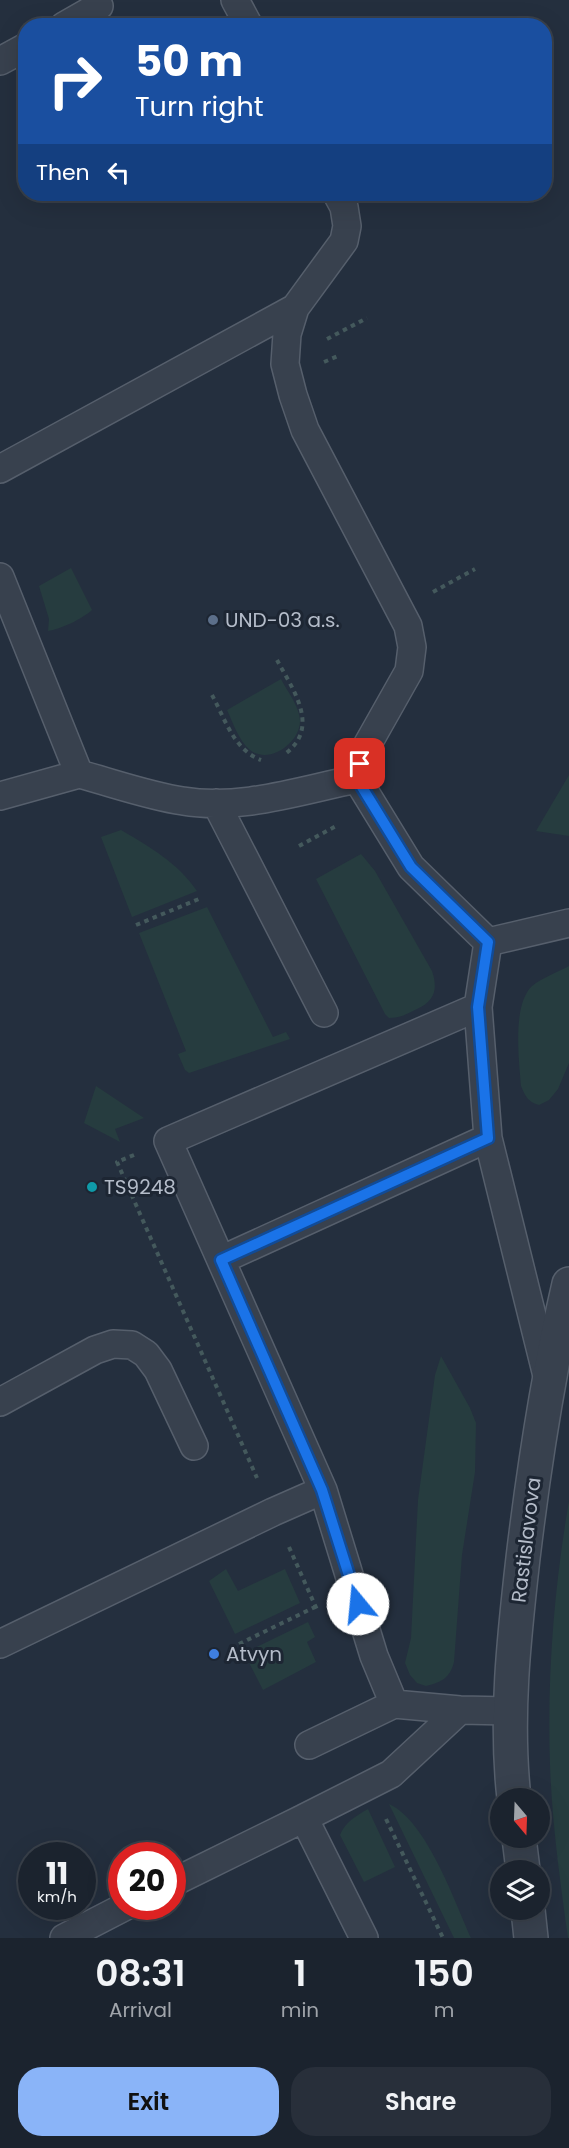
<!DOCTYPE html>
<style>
:root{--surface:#1b232e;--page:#282f3a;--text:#f1f3f6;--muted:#a0a4aa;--line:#39404a;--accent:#8ab4f8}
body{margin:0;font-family:Poppins,sans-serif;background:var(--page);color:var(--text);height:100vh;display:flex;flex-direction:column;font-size:22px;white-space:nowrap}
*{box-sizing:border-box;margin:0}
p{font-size:20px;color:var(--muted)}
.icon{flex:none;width:33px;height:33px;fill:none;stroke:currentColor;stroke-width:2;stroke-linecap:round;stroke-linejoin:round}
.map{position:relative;height:1938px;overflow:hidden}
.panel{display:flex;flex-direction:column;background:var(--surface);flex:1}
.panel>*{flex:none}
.banner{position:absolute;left:18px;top:18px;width:534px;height:183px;border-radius:24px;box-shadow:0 6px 24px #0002,0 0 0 2px var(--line);background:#1a4fa0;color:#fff;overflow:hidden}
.needle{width:39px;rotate:161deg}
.buttons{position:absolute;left:490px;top:1788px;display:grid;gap:12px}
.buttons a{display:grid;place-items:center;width:60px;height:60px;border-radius:50%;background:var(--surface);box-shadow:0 6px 24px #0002,0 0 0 2px var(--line);font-size:30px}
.speed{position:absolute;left:18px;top:1842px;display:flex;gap:12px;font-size:30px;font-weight:700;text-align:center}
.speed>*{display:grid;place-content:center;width:78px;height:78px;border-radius:50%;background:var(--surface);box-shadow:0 6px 24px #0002,0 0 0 2px var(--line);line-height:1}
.speed small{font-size:15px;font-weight:400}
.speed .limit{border:9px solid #d22;background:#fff;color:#111}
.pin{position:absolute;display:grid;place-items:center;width:51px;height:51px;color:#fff;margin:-26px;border-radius:12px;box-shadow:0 3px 9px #0006}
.me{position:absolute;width:66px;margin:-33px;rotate:343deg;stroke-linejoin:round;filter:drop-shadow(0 0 4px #0008)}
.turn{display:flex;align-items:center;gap:21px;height:126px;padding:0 18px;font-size:27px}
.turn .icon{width:78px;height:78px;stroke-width:2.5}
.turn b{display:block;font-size:42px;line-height:51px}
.then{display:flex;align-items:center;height:57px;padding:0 18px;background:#0003;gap:12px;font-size:22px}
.eta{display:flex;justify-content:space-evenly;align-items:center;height:102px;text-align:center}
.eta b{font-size:36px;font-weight:600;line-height:42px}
.button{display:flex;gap:12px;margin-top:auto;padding:12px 18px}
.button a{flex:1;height:69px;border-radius:24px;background:var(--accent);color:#111;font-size:24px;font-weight:600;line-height:69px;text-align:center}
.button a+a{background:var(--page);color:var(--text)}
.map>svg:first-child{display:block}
.green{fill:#263c3f}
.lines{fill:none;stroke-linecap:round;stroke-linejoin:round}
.service-casing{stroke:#565f6c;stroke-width:30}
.tertiary-casing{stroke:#565f6c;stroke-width:36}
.path{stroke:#44595c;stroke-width:4;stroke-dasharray:4.5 4.5;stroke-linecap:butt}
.service{stroke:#38414e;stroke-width:27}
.tertiary{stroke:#38414e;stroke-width:33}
.route-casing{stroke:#114b97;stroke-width:15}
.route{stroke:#1a73e8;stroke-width:10}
.service-dot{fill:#5c6f8a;stroke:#1d2633;stroke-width:2}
.culture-dot{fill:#0f9aa8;stroke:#1d2633;stroke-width:2}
.shop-dot{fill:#3f7fe0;stroke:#1d2633;stroke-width:2}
.labels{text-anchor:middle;stroke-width:6;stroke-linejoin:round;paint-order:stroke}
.poi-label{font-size:20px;fill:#b4bcc9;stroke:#1d2633;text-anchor:start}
.street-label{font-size:20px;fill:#b4bcc9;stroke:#1d2633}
</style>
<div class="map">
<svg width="569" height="1938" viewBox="0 0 569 1938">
<rect width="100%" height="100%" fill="#242f3e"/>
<!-- green -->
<path class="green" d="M71,568L92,610C82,619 61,629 48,631L49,619L39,586Z
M281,679C287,691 300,707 300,721C300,743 269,765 250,750C239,741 233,723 227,710Z
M569,775V836L536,831Z
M121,830C150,847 178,863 197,891L132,917L101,837Z
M361,854L375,871L432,971C438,989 435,1001 417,1009C407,1014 400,1018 389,1018L385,1014L316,879Z
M207,907L273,1037L286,1032L290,1039L189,1073L185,1070L178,1054L186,1051L139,933Z
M569,966V1063L558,1089L549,1100L539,1105C528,1102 525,1096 521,1086C519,1060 512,1005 532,986C542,978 558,972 569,966Z
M96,1086L144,1118L115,1129L120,1142L84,1123Z
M441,1356L470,1408L476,1423L475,1472L462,1555L454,1662C450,1678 442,1682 426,1686L417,1683L410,1675L405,1663L411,1638L418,1500L435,1375Z
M569,1501V1938H568C560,1881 552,1823 550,1765C547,1677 554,1587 569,1501Z
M226,1569L238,1591L285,1569L300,1603L235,1634L209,1581Z
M308,1622L315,1637L307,1642L316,1662L263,1690L244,1653Z
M389,1804C426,1820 455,1902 471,1938H454Z
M368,1809L395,1867L364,1882L340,1835C345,1822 356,1816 368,1809Z"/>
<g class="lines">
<defs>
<path id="service" d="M235,0L249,26
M64,26L99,6L95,0
M0,61L26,47
M337,194L344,207L347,226L344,241L295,308L287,334L285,364L293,395L305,430L408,626L412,647L409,671L365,749L357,779L411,867L488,942L569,923
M0,469L295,308
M0,577L79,774C113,783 149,796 183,801C240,811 301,790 357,779
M0,796L79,774
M216,803L324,1013
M488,942L478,1007L488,1138L548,1380
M221,1260L488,1138
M0,1402L95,1350L113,1344L132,1345L146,1354L158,1370L194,1446
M0,1644L273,1512L323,1490
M394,1704L374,1656L323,1490L168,1141L478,1007
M309,1745L394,1704L460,1710L510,1711
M172,1883L304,1818
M64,1938L126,1906
M364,1938L304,1818L391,1774L460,1710"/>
<path id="tertiary" d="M514,1798C505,1719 514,1637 523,1558C534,1466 548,1374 569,1284
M519,1838L523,1870
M528,1910L531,1938"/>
</defs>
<!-- service casing -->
<use href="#service" class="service-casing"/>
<!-- tertiary casing -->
<use href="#tertiary" class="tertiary-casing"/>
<!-- path -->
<path class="path" d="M327,339L367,318
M324,362L338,356
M433,592L475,569
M277,660C293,690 321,727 285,754
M212,695C225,719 234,750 261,760
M299,846L338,825
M136,925L199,899
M134,1155L117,1162L257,1478
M289,1547L318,1612
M239,1644L315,1607
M386,1819L443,1938"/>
<!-- service -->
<use href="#service" class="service"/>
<!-- tertiary -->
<use href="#tertiary" class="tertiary"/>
</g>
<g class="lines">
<defs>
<path id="route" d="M358,1604L322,1490L221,1260L488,1138L478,1007L488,942L411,867L357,779L360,764"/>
</defs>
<!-- route casing -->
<use href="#route" class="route-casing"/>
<!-- route -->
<use href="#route" class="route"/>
</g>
<!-- markers -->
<circle class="service-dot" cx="213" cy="620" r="6"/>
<circle class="culture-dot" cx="92" cy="1187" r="6"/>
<circle class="shop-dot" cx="214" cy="1654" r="6"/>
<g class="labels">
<!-- poi labels -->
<g class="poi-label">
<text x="225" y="627">UND-03 a.s.</text>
<text x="104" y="1194">TS9248</text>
<text x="226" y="1661">Atvyn</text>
</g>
<!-- street labels -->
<g class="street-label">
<text transform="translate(526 1540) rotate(-83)" y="7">Rastislavova</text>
</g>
</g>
</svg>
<div class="buttons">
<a><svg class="needle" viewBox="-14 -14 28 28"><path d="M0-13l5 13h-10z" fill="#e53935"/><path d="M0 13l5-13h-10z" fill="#a0a4aa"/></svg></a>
<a><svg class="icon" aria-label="layers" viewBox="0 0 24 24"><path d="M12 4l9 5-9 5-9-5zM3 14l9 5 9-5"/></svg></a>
</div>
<div class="speed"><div>11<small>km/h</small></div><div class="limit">20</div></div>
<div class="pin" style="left:360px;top:764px;background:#d93025"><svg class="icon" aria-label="arrive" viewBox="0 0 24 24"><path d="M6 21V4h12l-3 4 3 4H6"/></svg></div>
<svg class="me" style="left:358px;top:1604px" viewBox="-20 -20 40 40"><circle r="19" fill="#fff"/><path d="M0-13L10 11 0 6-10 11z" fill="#1a73e8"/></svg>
<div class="banner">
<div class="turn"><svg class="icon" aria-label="right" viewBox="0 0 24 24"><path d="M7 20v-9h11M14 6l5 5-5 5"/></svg><div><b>50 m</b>Turn right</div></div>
<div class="then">Then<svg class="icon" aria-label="left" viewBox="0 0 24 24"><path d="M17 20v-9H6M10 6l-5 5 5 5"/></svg></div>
</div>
</div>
<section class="panel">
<div class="eta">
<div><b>08:31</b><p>Arrival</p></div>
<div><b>1</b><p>min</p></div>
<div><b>150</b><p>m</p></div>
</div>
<div class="button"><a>Exit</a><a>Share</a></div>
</section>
